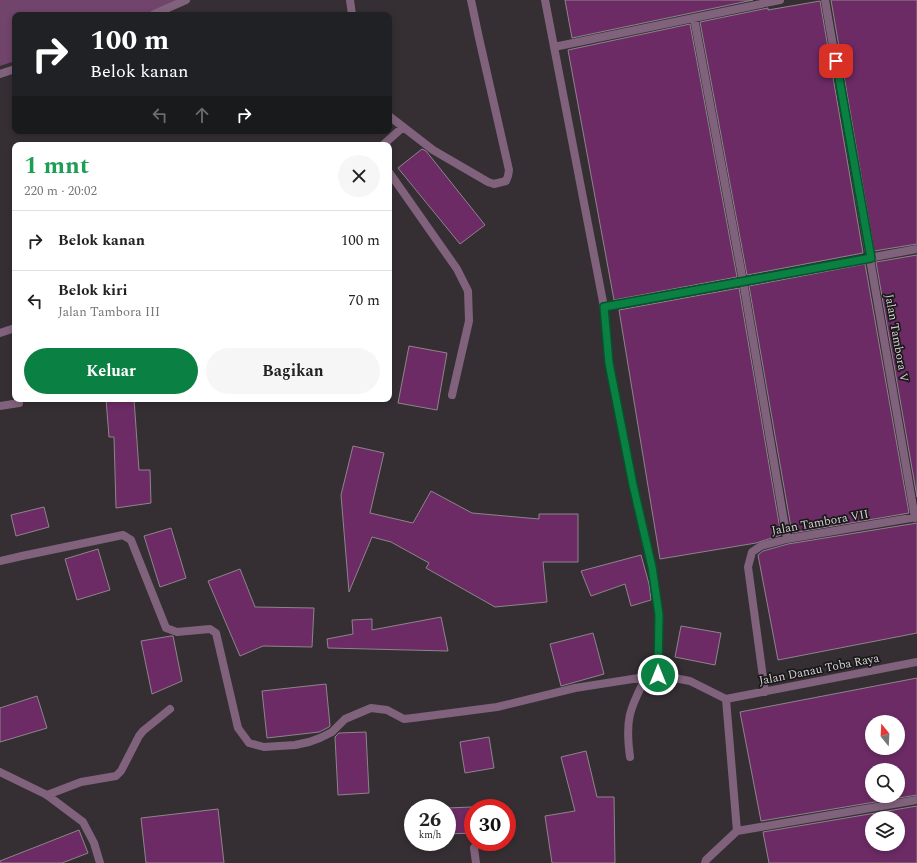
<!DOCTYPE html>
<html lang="id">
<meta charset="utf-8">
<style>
:root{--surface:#fff;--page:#f6f6f6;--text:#222;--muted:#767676;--line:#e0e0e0;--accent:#0b8043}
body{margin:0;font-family:Spectral,serif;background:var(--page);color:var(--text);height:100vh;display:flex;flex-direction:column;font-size:15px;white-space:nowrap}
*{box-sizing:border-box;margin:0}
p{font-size:13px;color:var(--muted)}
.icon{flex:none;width:22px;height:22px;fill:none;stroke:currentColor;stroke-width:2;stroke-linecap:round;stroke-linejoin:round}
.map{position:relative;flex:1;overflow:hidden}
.sheet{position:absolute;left:12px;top:142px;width:380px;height:260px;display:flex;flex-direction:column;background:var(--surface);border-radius:8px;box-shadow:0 2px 6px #0003}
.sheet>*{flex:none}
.banner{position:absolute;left:12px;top:12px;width:380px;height:122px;border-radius:8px;box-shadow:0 2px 6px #0003;background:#202124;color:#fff;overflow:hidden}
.needle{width:26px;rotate:342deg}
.fabs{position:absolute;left:865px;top:715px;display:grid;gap:8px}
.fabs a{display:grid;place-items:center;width:40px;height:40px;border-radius:50%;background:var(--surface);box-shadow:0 2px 6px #0003;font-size:20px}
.speed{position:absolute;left:404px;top:799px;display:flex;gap:8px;font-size:20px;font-weight:700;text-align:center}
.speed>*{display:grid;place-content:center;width:52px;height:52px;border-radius:50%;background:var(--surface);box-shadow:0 2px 6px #0003;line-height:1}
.speed small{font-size:10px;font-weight:400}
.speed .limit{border:6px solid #d22;background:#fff;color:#111}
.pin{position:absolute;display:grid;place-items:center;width:34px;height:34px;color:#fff;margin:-17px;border-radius:8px;box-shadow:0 2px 6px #0006}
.me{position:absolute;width:44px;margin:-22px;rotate:0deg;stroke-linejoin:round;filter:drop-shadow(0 0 3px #0008)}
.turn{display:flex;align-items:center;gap:14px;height:84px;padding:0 12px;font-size:18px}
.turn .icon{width:52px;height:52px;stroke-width:2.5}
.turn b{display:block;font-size:28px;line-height:34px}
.lanes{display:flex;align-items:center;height:38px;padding:0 12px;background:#0003;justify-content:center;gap:20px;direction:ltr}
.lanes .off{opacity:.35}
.round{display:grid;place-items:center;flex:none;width:42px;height:42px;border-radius:21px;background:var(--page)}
.headline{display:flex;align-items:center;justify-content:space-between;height:68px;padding:0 12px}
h1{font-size:24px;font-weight:700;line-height:30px;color:#1e9e55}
.primary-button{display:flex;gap:8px;margin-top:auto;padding:8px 12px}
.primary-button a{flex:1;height:46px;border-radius:24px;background:var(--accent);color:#fff;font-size:16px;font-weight:700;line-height:46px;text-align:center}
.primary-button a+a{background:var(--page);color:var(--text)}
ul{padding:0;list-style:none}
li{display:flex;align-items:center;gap:12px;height:60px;padding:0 12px;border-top:1px solid var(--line)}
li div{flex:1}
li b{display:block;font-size:15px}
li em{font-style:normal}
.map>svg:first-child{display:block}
.green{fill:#71446b}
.building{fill:#6c2b65;stroke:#8c858a;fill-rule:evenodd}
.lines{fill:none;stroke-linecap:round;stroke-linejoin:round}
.minor{stroke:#81627c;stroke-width:8}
.route-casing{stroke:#07532c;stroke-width:10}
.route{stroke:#0b8043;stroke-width:7}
.labels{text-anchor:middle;stroke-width:3.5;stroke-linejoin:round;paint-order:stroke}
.street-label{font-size:12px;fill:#d5d2d5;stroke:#1b181a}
</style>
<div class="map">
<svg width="917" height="863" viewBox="0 0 917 863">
<rect width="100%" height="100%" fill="#352f34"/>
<!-- green -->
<path class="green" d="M0,0H181L140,15H15V61L0,66Z"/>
<!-- building -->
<path class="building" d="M565,0H753L572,38Z
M831,0H917V244L874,251Z
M820,1L863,253L747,275L700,22L768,8V10Z
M690,24L737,277L614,300L568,50Z
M422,149L426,151L485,225L460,244L398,168Z
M917,255V497L876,262Z
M865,264L909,513L792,533L749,286Z
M739,288L781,535L756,543L660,559L619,310Z
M409,346L447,353L437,410L398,403Z
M106,399H134L139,470H150L151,503L116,508L114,437H109Z
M353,446L384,453L370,513L413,523L431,491L472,513L539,519V514H578V562H543L547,602L495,607L426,568L429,563L391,542L372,537L349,592L341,495Z
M44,507L49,527L16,536L11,515Z
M917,523V633L778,660L758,555L763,551L788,544Z
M171,528L186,578L160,587L144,536Z
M98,549L110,590L77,600L65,559Z
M641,555L649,584L651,600L631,606L625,584L591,596L581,571Z
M240,569L255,607L314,608L312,647L263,646L240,656L208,581Z
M441,617L448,651L328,648L327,639L353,634L352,620L372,619V630Z
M681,626L721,633L715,665L675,657Z
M593,633L604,674L561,686L550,644Z
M171,636H173L182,681L152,694L141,641Z
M917,678V795L761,821L740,712ZM872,722H898V748H872ZM872,770H898V796H872Z
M326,684L330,726L329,727L319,732L267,738L262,691Z
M37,696L47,728L0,742V708Z
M366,732L369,793L338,795L335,737L339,733Z
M489,737L494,768L465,773L460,742Z
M586,751L597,797H614L615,863H552L545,816L575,811L561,757Z
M917,806V863H769L763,832ZM872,818H898V844H872Z
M472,807L473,833L447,834V808Z
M218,809L224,863H146L141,818Z
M79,830L88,853L62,863H0V861Z"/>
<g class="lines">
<!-- minor -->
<path class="minor" d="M350,0L352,15
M545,0L604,307L609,363L633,485L652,567L659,615L658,675L690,681L726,699
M825,0L915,518
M152,15L186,0
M694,18L743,281L787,539
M554,47L780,0
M0,74L15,69
M389,116L433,150L488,182L494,184L506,181L508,176L509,170L479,38L471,0
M383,145L403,127
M389,172L457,269L468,291L469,321L452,395
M604,307L917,249
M0,333L15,328
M0,406L19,403
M0,561L22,556L123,535L131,540L166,628L177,632L210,629L216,633L238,728L249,743L264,747L295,745L309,742L320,738L332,732L345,719L371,708L387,710L404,719L413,718L497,707L575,688L658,675
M765,692L748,567L752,552L761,546L787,539L917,517
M726,699L917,662
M630,757C625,720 629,710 646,677
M0,772L47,795L83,822L94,843L100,863
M47,795L81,782L116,776L121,771L139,736L143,731L170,709
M737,831L917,800
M474,848L476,863
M705,863L706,860L737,831L726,699"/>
</g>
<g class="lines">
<defs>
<path id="route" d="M658,675L659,615L652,567L633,485L609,363L604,307L871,258L836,61"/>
</defs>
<!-- route casing -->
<use href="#route" class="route-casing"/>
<!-- route -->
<use href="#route" class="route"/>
</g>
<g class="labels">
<!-- street labels -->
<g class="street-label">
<text transform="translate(897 338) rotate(80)" y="4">Jalan Tambora V</text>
<text transform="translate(820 522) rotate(-10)" y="4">Jalan Tambora VII</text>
<text transform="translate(819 669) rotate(-11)" y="4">Jalan Danau Toba Raya</text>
</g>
</g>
</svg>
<div class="fabs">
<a><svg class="needle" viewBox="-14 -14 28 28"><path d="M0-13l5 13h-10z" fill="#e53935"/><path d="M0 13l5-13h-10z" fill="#767676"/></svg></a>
<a><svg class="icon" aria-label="search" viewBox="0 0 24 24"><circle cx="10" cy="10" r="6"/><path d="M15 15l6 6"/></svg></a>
<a><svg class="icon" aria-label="layers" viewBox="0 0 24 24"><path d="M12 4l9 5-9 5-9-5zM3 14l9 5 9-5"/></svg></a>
</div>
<div class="speed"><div>26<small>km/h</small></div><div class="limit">30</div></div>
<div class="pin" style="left:836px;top:61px;background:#d93025"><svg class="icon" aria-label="arrive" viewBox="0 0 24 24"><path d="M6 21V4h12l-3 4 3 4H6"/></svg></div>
<svg class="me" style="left:658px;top:675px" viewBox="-20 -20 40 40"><circle r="17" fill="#0b8043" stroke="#fff" stroke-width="3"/><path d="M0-11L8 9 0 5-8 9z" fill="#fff"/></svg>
<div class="banner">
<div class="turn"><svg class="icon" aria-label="right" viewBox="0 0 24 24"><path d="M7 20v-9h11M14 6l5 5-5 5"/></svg><div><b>100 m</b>Belok kanan</div></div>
<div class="lanes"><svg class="icon off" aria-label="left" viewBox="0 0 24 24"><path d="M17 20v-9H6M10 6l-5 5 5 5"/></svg><svg class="icon off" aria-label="ahead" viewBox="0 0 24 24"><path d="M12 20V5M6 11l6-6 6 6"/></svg><svg class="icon" aria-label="right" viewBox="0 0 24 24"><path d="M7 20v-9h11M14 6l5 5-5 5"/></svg></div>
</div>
<section class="sheet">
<div class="headline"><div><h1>1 mnt</h1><p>220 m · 20:02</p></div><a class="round"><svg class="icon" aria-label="close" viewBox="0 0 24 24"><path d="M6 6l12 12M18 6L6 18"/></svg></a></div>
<ul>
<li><svg class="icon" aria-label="right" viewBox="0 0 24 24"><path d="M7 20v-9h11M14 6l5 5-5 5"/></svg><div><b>Belok kanan</b></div><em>100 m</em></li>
<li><svg class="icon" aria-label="left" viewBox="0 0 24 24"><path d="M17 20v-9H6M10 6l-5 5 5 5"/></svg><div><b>Belok kiri</b><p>Jalan Tambora III</p></div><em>70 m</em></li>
</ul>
<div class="primary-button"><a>Keluar</a><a>Bagikan</a></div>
</section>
</div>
